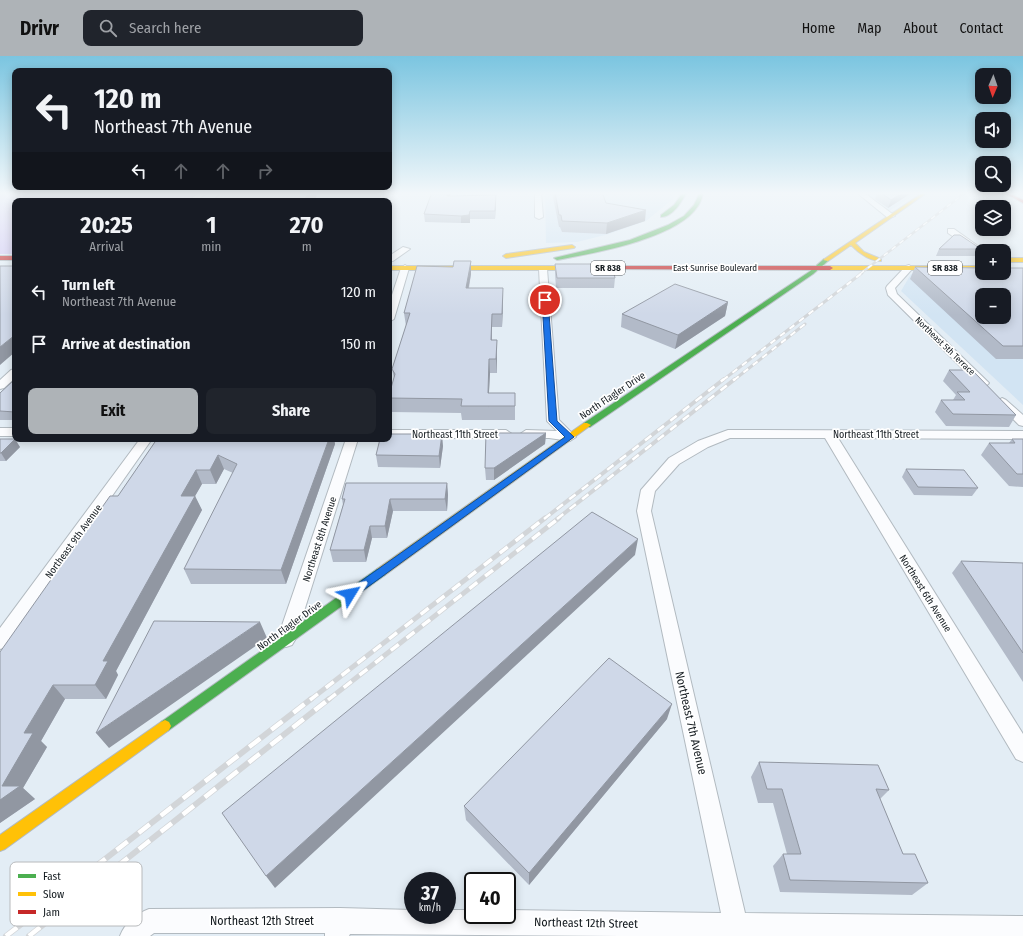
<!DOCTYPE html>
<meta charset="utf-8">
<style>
:root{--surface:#171b24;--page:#20242c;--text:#f1f3f6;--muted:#9ea1a6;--accent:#aeb3b7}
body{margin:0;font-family:"Fira Sans Condensed",sans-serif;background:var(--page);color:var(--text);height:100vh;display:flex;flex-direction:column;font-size:15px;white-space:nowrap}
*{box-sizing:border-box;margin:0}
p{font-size:13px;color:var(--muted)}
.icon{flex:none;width:22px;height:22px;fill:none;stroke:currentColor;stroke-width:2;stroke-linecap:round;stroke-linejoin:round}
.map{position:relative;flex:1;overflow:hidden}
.side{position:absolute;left:12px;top:142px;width:380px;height:244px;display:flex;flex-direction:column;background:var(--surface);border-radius:8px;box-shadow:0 2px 10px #0003}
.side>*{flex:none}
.hud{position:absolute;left:12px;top:12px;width:380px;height:122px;border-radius:8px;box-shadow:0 2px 10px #0003;background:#171b24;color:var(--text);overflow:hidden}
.needle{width:26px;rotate:182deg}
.fabs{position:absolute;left:975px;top:12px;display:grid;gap:8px}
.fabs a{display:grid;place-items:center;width:36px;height:36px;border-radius:8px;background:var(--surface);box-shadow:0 2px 10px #0003;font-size:20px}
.speed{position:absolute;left:404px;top:816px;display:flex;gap:8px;font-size:20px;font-weight:700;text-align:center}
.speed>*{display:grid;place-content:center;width:52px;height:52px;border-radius:50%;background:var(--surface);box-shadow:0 2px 10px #0003;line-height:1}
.speed small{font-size:10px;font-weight:400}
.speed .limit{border:2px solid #111;border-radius:6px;background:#fff;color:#111}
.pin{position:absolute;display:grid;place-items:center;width:34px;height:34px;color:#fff;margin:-17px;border:2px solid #fff;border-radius:50%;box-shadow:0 1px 4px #0007}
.me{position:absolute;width:44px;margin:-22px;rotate:55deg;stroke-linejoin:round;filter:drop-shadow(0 0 3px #0008)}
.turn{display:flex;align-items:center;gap:14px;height:84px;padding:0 16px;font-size:18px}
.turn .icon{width:52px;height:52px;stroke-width:2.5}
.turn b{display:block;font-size:28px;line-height:34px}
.lanes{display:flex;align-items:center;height:38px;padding:0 16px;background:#0003;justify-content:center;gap:20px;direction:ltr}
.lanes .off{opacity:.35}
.eta{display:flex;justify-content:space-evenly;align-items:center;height:68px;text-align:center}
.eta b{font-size:24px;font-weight:700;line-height:28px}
.button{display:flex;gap:8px;margin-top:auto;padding:8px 16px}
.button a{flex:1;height:46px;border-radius:8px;background:var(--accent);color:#111;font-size:16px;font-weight:700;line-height:46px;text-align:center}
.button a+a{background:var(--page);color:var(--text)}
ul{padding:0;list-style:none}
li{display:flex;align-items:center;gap:12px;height:52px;padding:0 16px}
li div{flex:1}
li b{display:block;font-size:15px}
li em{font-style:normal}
header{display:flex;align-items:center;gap:24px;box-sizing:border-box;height:56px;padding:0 20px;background:var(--accent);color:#111}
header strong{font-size:19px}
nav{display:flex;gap:22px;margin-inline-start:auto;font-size:14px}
.search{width:280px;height:36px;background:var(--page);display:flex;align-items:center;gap:10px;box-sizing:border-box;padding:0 14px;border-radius:8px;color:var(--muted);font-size:15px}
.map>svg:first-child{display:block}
.built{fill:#d2e4f3;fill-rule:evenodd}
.green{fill:#d1c7f4}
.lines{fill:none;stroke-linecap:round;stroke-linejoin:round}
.street-casing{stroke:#b2bac0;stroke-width:2}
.fast-casing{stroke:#b2bac0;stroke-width:2}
.slow-casing{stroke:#b2bac0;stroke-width:2}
.jam-casing{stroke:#b2bac0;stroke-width:2}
.street{fill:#fbfcfe;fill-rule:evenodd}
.fast{fill:#4caf50;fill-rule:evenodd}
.slow{fill:#ffc107;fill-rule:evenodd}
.jam{fill:#c62828;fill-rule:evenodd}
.rail-far4-casing{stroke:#d2d5d8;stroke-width:2.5}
.rail-far3-casing{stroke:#d2d5d8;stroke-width:3}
.rail-far2-casing{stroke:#d2d5d8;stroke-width:4}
.rail-far1-casing{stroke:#d2d5d8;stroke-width:5}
.rail-casing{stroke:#d2d5d8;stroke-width:6}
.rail-far4{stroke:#fff;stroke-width:1.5;stroke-dasharray:5;stroke-linecap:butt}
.rail-far3{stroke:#fff;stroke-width:2;stroke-dasharray:6;stroke-linecap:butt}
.rail-far2{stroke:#fff;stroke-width:2.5;stroke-dasharray:8;stroke-linecap:butt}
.rail-far1{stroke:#fff;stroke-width:3.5;stroke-dasharray:10;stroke-linecap:butt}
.rail{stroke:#fff;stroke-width:4.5;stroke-dasharray:14;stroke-linecap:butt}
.wall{fill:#b2bac8}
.shaded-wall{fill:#9197a2}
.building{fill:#cfd8e8;stroke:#9197a2;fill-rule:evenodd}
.route{fill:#1a73e8;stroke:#114b97}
.labels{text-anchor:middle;stroke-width:3.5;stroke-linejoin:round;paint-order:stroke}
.shield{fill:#fff;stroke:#5a5f62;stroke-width:1}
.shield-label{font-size:9px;font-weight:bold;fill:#131a1f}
.far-street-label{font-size:9px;fill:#131a1f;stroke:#fff}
.street-label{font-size:10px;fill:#131a1f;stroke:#fff}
.near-street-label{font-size:12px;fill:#131a1f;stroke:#fff}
.key{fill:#fff;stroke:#b8babc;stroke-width:1}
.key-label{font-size:11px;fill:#131a1f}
</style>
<header>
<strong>Drivr</strong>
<div class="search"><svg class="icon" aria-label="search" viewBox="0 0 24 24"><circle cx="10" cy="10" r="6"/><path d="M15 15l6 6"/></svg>Search here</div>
<nav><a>Home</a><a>Map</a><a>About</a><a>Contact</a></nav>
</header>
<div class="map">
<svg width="1023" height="880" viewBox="0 0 1023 880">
<rect width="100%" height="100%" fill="#e3edf5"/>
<!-- built -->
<path class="built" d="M545,136H675L673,143L646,165L609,178L577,186L546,187Z
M863,136H919L889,155Z
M911,218H1023V349L901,235ZM982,239H1004V261H982Z"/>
<!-- green -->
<path class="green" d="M0,136H209L199,145H15V198H0Z"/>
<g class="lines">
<defs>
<path id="street" d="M201,136H208L196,145H188Z
M535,136H541L543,161L539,163L535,161Z
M856,136H863L895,160L888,162Z
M948,173H954L985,195H982V198H979L948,177Z
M403,191L410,193L393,205H389V200Z
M405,209L409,212L394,263L389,266V248L401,212Z
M909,209L913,212L895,232L897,238L987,325L989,327L987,329H979L888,239L886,232L887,230L906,210Z
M543,210L547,213L559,364L576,381L570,385L549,382H526L520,378L526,374L557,375L547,365L539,213Z
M15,313V322L4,332L0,333V324L11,314Z
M1002,342L1006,344L1023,359V370L1019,369L996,346Z
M0,372H15V380H0Z
M389,374H506L512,378L506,382H389Z
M728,374L1023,375V383L838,382L1023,678V706L1016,703L825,382H730L708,391L679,408L655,435L651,455L745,857L1023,860V880H621L350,878L349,880H325V877H154L150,880H120C125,867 136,858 149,853L340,852L413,854V859H447V854H473V859H507V854L721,857L637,455L641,434L669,402L698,385Z
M140,383H152L6,591L0,593V572Z
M346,383H358L295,584L292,589L286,591L280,589L277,584Z"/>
<path id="fast" d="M683,136H687C682,145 673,161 661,161V159L674,149Z
M700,136H704C702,141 701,146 698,150C677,183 594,197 557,204L554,202L630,184L668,169L684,160L694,149Z
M824,203L829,204L813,218L590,371H584L583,369L584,367L809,216Z
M381,512L385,513L386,516L385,519L169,674L165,676L161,674L159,670L161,666L377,513Z"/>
<path id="slow" d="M924,136H928L855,187L864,196L881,203V205C869,205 859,197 851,189L828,205L823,204Z
M572,189L575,191L574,192L506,202L503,200L506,198Z
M1004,202H1023V206H1004Z
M389,210H605L608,212L605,214H389Z
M982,210V214H830L827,212L830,210Z
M584,367H587L591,369L385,519L381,520L377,519L376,516L377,513Z
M165,664L169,666L171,670L169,674L5,793L0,795V779L161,666Z"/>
<path id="jam" d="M1003,136H1007L1023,144V147Z
M0,200H15V204H0Z
M605,210H830L833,212L830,214L603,213V211Z"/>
</defs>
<!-- street casing -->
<use href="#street" class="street-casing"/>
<!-- fast casing -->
<use href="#fast" class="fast-casing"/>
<!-- slow casing -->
<use href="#slow" class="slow-casing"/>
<!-- jam casing -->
<use href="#jam" class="jam-casing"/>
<!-- street -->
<use href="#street" class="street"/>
<!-- fast -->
<use href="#fast" class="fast"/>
<!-- slow -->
<use href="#slow" class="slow"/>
<!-- jam -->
<use href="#jam" class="jam"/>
<defs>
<path id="rail-far4" d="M860,218L966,136"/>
<path id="rail-far3" d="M723,324L862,217
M734,324L805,268"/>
<path id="rail-far2" d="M544,463L724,323
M557,463L735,323"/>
<path id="rail-far1" d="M310,644L545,462
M328,644L559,462"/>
<path id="rail" d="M6,880L311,643
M29,880L329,643"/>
</defs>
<!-- rail-far4 casing -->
<use href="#rail-far4" class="rail-far4-casing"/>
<!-- rail-far3 casing -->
<use href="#rail-far3" class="rail-far3-casing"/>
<!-- rail-far2 casing -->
<use href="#rail-far2" class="rail-far2-casing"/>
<!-- rail-far1 casing -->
<use href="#rail-far1" class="rail-far1-casing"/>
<!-- rail casing -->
<use href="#rail" class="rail-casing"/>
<!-- rail-far4 -->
<use href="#rail-far4" class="rail-far4"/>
<!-- rail-far3 -->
<use href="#rail-far3" class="rail-far3"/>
<!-- rail-far2 -->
<use href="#rail-far2" class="rail-far2"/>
<!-- rail-far1 -->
<use href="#rail-far1" class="rail-far1"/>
<!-- rail -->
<use href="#rail" class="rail"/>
</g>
<!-- wall -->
<path class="wall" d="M432,136H451L450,140L496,146L495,163H470V167H461L425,166L424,158Z
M552,136H602L606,147L645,165L606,178L562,176L560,171H559Z
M878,136H913L888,152L875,143Z
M939,193H981L978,200H936Z
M471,205V218L469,232L503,245L502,271H492V284L497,298V317H490L489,337H515V364H462L461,357L391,356L389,346V339L394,322L392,313L406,270L404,257L453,211Z
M555,208L615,222L614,232H556L555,218Z
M915,211L1023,212V303H996L910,223Z
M728,246L725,260L675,293L621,271L622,258Z
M949,314L1016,359L1009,371L946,370L935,356L941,344H953L956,339L943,325Z
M15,324V364H0V337Z
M546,377L545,388L494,424H486L485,412Z
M0,383L20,391L6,405H0Z
M157,383H334L335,388L286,528H191L184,513L233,417L224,413L216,428H202L195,440L202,454L116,615L118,619L106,643H65L41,685L47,691L23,732L35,743L0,767L118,440Z
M1012,383H1023V431L1009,430L981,399L989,387H1009Z
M443,390L440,412L378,411L376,399Z
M906,413L978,432L972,440L914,439L902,421Z
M447,427L448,439L447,455H393L387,482H372L366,506H333L330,494L343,449L342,443Z
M961,505L1023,507V626L952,517Z
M667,663L529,829L466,764L464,750Z
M759,706L889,734L880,743L903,798L928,827L912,839L780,836L773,810L783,798H787L773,747H758L751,721Z"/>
<!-- shaded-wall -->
<path class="shaded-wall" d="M310,136H316L317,140L313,145H303Z
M448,136H451L447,147V140Z
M904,136H913L888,152L891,144Z
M496,139V146L495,163V155Z
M646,154L645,165L606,178L607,167Z
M470,155V167H461V160Z
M471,205V218L466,245V232Z
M503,232V245L502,271V258Z
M728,246L725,260L675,293L678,279Z
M492,258V271L491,298V284Z
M15,279V296L0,309V291Z
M497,284V317L496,303Z
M489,303L490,317L488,352V337Z
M546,377L545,388L494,424V412Z
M442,378L443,390L440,412L439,400Z
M15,383L20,391L6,405L1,397Z
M329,383H334L335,388L286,528L281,514Z
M218,399L224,413L216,428L210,414Z
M196,414L202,428L187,454L181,440Z
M447,427L448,439L447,455L445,443Z
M195,440L202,454L116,615L118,619L106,643L95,629L103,605Z
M390,443L393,455L387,482L385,470Z
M370,470L372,482L366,506L364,494Z
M638,483L635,499L275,832L266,820Z
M260,566L267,582L109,692L96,677Z
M53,629L65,643L41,685L47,691L23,732L35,743L0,767V744L2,730L24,677Z
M672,648L667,663L529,829V817Z"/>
<!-- building -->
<path class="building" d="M222,136H310L303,145H212Z
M432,136H448L447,140L496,139L495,155H470L469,159L461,160L424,158Z
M555,136H602L606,147L646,154L607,167L562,165L561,159H559Z
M880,136H904L891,144Z
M954,179H960L981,193H939Z
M454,205H471L466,232H503L502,258H492L491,284H497L496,303H489L488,337H515V350H461L462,343L389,342V339L395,318L392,313L410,257H404L417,210L453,211Z
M555,208H612L615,222H557Z
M0,210H15V279L0,291Z
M915,211L982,212V217H1004V212H1023V290H1003ZM982,239H1004V261H982Z
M675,228L728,246L678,279L622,258Z
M949,314H972L1016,359L953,358L941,344H965L957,336H970Z
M14,324H15V356L0,355V337Z
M486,377H546L494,412H485Z
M389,378H442L439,400L376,399L380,383H389Z
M0,383H15L1,397H0Z
M157,383H329L281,514L184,513L237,408L218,399L210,414H196L181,440H195L103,605H108L95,629H53L24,677H33L2,730H20L0,744V596L110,440H118Z
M1012,383H1023V418H1017L989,387H1015Z
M906,413L964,414L978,432L918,431Z
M346,427H447L445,443H390L385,470H370L364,494H330L345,443H342Z
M592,456L638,483L266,820L222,757Z
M961,505L1023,507V597Z
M154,565L260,566L96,677Z
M609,602L672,648L529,817L464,750Z
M759,706L878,709L889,734L876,733L903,798H915L928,827L790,824L783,798H801L782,733H767Z"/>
<!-- sky -->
<linearGradient id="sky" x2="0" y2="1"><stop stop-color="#7bc5e0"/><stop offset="0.53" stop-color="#f2f7fa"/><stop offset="1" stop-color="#f2f7fa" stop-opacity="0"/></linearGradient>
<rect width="1023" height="259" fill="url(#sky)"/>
<!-- route -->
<path class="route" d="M545,242L548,244L557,365L574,381L354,541H347L345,538L347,535L565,381L549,365L542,244Z"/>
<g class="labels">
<!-- shield labels -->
<g class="shield">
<rect x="591" y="205" width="34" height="14" rx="3"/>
<rect x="928" y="205" width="34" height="14" rx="3"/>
</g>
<g class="shield-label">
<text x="608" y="215">SR 838</text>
<text x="945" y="215">SR 838</text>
</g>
<!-- far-street labels -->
<g class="far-street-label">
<text x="715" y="215">East Sunrise Boulevard</text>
<text transform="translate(945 290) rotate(44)" y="3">Northeast 5th Terrace</text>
</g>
<!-- street labels -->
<g class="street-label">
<text transform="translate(612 339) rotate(-34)" y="4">North Flagler Drive</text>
<text x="455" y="382">Northeast 11th Street</text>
<text x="876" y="382">Northeast 11th Street</text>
<text transform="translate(319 483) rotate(-72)" y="4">Northeast 8th Avenue</text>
<text transform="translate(73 485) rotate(-54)" y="4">Northeast 9th Avenue</text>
<text transform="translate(926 537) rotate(58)" y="4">Northeast 6th Avenue</text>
<text transform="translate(289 569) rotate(-36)" y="4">North Flagler Drive</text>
</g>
<!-- near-street labels -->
<g class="near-street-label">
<text transform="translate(691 667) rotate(77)" y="4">Northeast 7th Avenue</text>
<text x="262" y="869">Northeast 12th Street</text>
<text transform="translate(586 867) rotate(1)" y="4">Northeast 12th Street</text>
</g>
</g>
<!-- legend -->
<rect x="10" y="806" width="132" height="64" rx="6" class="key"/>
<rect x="18" y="818" width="18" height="4" fill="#4caf50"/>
<rect x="18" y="836" width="18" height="4" fill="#ffc107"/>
<rect x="18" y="854" width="18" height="4" fill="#c62828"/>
<g class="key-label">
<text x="43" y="824">Fast</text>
<text x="43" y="842">Slow</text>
<text x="43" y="860">Jam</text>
</g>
</svg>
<div class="fabs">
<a><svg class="needle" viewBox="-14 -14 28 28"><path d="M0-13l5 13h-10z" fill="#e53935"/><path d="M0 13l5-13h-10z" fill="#9ea1a6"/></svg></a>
<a><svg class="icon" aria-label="sound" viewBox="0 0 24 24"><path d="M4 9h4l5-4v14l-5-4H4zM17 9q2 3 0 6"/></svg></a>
<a><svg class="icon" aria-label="search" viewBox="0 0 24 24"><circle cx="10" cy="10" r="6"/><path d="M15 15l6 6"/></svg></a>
<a><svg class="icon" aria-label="layers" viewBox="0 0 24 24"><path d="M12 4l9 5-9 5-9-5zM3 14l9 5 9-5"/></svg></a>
<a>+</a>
<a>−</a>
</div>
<div class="speed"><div>37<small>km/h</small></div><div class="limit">40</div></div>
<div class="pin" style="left:545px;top:244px;background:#d93025"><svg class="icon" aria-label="arrive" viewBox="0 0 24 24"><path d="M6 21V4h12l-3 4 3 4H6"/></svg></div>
<svg class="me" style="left:350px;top:538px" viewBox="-20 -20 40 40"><path d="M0-17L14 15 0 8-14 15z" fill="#1a73e8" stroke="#fff" stroke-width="4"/></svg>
<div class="hud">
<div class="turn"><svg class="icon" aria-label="left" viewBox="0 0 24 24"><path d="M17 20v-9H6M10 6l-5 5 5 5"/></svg><div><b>120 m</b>Northeast 7th Avenue</div></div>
<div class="lanes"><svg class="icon" aria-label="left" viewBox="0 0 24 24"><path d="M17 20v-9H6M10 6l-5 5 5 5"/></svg><svg class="icon off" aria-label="ahead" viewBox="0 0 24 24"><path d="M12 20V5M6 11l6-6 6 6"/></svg><svg class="icon off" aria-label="ahead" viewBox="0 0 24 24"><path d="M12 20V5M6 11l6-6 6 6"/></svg><svg class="icon off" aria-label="right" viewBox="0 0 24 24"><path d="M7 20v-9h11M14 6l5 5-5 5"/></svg></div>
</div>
<section class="side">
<div class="eta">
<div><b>20:25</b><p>Arrival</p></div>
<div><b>1</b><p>min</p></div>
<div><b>270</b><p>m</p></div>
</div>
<ul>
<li><svg class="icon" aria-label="left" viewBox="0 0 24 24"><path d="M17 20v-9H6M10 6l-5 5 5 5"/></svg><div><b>Turn left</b><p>Northeast 7th Avenue</p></div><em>120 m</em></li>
<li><svg class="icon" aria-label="arrive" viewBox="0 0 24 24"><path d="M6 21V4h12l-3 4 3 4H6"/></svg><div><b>Arrive at destination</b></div><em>150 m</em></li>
</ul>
<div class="button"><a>Exit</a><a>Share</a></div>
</section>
</div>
